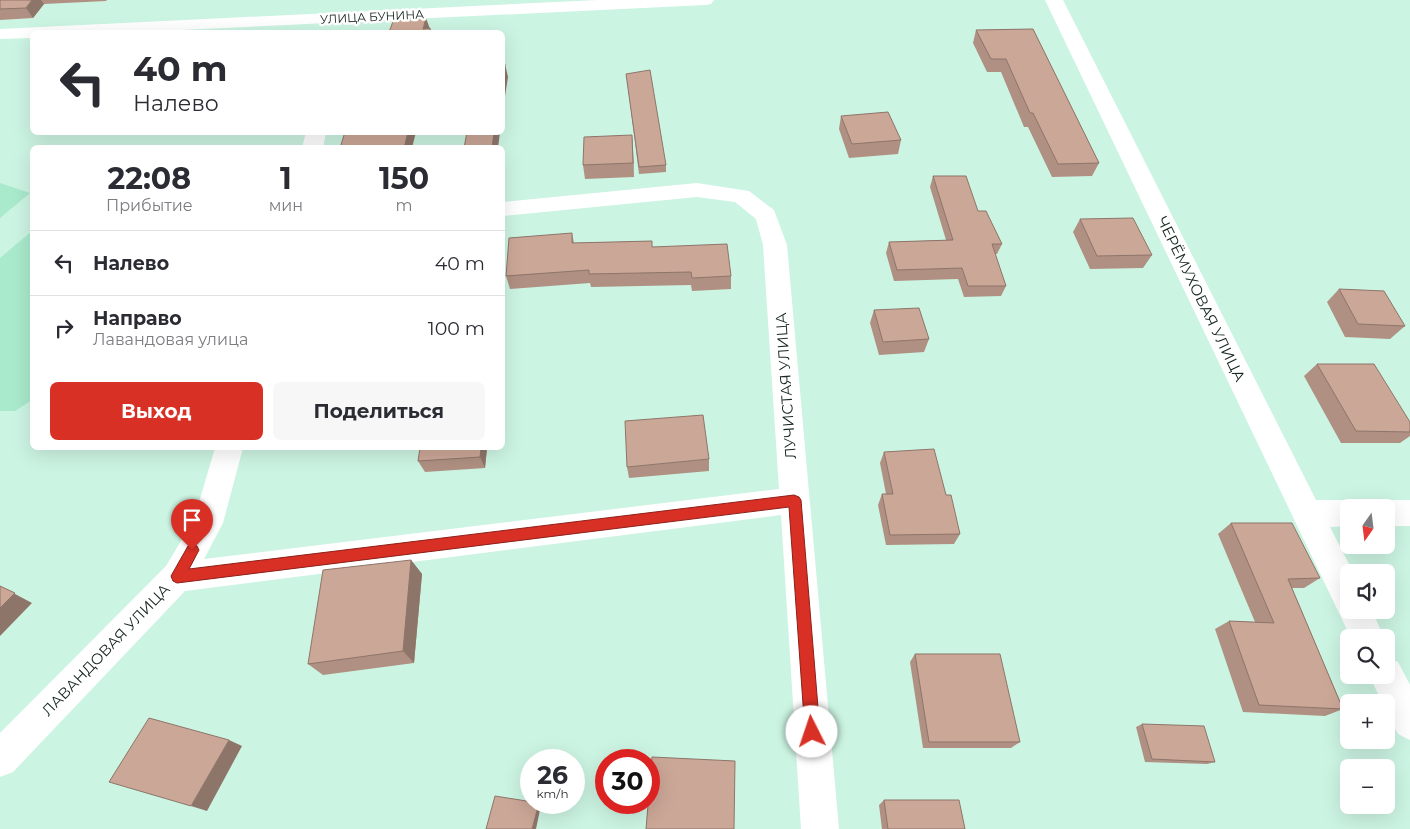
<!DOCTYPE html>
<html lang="ru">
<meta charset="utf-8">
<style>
:root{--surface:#fff;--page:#f7f7f7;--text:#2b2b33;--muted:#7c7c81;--line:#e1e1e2;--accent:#d93025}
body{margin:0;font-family:Montserrat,sans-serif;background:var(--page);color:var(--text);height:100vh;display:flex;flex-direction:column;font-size:19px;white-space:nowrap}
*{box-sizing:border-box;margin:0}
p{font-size:16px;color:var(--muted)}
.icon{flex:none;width:28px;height:28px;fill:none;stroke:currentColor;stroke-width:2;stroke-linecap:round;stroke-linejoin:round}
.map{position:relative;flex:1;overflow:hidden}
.details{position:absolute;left:30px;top:145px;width:475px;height:305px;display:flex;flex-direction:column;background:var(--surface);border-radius:8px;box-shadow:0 5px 20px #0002}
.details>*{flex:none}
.hud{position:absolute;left:30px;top:30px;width:475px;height:105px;border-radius:8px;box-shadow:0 5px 20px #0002;background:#fff;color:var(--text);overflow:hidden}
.needle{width:32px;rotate:194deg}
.fabs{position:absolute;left:1340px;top:499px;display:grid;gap:10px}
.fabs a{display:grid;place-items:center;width:55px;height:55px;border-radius:8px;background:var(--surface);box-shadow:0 5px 20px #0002;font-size:25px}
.speed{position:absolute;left:520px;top:749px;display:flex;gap:10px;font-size:25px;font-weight:700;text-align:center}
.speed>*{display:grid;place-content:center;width:65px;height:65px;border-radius:50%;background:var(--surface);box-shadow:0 5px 20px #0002;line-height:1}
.speed small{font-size:12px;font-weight:400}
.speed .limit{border:8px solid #d22;background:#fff;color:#111}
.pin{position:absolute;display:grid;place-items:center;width:42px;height:42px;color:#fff;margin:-51px -21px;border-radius:50% 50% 50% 0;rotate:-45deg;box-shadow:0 0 5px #0007}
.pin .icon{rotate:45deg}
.me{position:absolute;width:55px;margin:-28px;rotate:356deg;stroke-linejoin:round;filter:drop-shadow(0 0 4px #0008)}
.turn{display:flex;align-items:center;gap:18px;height:105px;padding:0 20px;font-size:22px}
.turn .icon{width:65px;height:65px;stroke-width:2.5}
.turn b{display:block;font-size:35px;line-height:42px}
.eta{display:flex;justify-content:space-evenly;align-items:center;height:85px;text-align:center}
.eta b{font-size:30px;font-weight:700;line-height:35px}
.cta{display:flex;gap:10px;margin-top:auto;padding:10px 20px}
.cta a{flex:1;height:58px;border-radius:8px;background:var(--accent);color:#fff;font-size:20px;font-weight:700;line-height:58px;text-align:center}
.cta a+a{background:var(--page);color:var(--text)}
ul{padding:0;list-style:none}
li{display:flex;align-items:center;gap:15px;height:65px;padding:0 20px;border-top:1px solid var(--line)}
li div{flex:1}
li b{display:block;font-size:19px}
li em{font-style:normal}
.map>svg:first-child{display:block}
.green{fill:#a9e9cc}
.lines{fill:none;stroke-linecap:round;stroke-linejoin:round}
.minor{fill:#fff;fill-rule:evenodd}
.wall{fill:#af9082}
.shaded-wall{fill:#8e756a}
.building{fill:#cba797;stroke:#8e756a}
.route{fill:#d93025;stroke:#8d1f18}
.labels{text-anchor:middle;stroke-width:5;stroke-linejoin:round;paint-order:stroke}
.far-street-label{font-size:12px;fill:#16251e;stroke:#fff}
.street-label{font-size:15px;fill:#16251e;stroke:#fff}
</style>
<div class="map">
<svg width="1410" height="829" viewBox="0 0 1410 829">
<rect width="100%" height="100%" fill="#ccf4e2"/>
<!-- green -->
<path class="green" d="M0,183L30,193L0,218Z
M32,231V400L15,411H0V258Z"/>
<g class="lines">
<!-- minor -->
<path class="minor" d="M598,0H714L711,4L705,5L139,32H32V38L0,39V29Z
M1045,0H1063L1316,500H1349L1360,504L1361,508H1349V526L1330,527L1353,572H1349V610H1372L1384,638H1351Z
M306,132H326L323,148H302Z
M697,183L749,191L774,210L787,245L839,829H801L781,515L185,591L13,772L0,777V733L166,566L194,519L215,448H243L223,523L204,559L779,489L763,245L756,219L735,202L697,197L502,216V202Z
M1386,500H1410V526H1386V508H1374L1375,504Z
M1386,657L1398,662L1410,685V740L1398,734L1386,711V702H1382L1369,675H1386Z"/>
</g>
<!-- wall -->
<path class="wall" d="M0,0H107L106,1L44,4L33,18L0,20Z
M1033,29L1099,163L1092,176L1052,177L1028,127H1024L1001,72H987L973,43L976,30Z
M627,80L666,165V172L639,174Z
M841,116L901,140L898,154L849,158L839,129Z
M632,135L634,177L585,179L583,165Z
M933,176L978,211L1002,244L997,254H995L1006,286L1001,296L964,297L958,279L894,281L886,253L889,242L946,240L930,187Z
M1080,219L1152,255L1143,268L1090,269L1073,232Z
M572,233L574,243L652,241V247L731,276V289L692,291L691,285L591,287L590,283L510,289L506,276Z
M1339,289L1405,326L1390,339L1345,337L1327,302Z
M874,310L929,339L924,352L879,355L870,323Z
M1317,364L1410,422V436L1400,443H1341L1304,376Z
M487,448L485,468L425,472L418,461Z
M884,452L946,495L960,534L954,544L886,545L878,505L882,494H886L880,463Z
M709,459V471L629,478L627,467Z
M1231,523L1320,578L1304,588H1292L1343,709L1325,716L1243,712L1215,629L1229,621L1255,622L1218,534Z
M411,560L422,574L414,663L323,675L308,664Z
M915,654L1020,742L1011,748H923L910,662Z
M1142,724L1215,762L1207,764L1145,762L1136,727Z
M884,800L965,829H882L879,805Z"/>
<!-- shaded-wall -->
<path class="shaded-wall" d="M32,0H41L44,4L33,18L26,8Z
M426,18L430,29V28L431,32H430L423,29Z
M505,64L508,77L502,115V80Z
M408,132H416L412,148H404Z
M494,132H500L498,148H492Z
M632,135L633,149L634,177L633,163Z
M481,448H487L485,468L480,457Z
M411,560L422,574L414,663L403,651Z
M0,586L32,603L0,636Z
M229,740L242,746L207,811L191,806Z
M539,803L541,805L536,829H532Z"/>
<!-- building -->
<path class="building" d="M0,0H32L26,8L0,9Z
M426,18L423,29L430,28V32H389L394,19Z
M1033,29L1099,163L1058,164L1033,113H1030L1006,59H991L976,30Z
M502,63L505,64L502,80Z
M650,70L666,165L639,167L626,74Z
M888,112L901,140L852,144L841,116Z
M345,132H408L404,148H340Z
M467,132H494L492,148H464Z
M632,135L633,163L583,165L584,137Z
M933,176H966L978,211H986L1002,244H992L1006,286H968L962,268L897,270L889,242L953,240Z
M1133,218L1152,255L1097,256L1080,219Z
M572,233V243L652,241V247L727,244L731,276L692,278L691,272L589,274V270L506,276L509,238Z
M1339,289L1384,291L1405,326L1358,324Z
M919,308L929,339L883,342L874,310Z
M1317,364H1374L1410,422V432L1356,431Z
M703,415L709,459L627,467L625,421Z
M420,448H481L480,457L418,461Z
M934,449L946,495H951L960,534L890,535L882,494H893L884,452Z
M1231,523H1292L1320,578L1288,579L1343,709L1259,705L1229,621L1274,623Z
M411,560L403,651L308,664L323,570Z
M0,586L15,593L0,608Z
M915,654H1000L1020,742H929Z
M149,718L229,740L191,806L109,782Z
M1142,724L1204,726L1215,762L1152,759Z
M652,757L735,761L734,829H646Z
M495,796L539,803L532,829H486Z
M884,800H959L965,829H888Z"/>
<!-- route -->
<path class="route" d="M794,495L799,497L801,500L820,732L818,738L812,740L807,738L805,732L789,507L177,583L173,581L171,576L188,546L192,544L197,546L199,550L189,569Z"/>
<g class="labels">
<!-- far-street labels -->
<g class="far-street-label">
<text transform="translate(372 17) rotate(-3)" y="4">УЛИЦА БУНИНА</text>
</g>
<!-- street labels -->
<g class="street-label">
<text transform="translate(1201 299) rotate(64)" y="5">ЧЕРЁМУХОВАЯ УЛИЦА</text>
<text transform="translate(786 386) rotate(-94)" y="5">ЛУЧИСТАЯ УЛИЦА</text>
<text transform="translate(106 650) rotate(-46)" y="5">ЛАВАНДОВАЯ УЛИЦА</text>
</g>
</g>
</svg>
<div class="fabs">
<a><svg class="needle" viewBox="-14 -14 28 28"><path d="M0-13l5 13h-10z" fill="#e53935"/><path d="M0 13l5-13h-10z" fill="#7c7c81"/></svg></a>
<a><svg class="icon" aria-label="sound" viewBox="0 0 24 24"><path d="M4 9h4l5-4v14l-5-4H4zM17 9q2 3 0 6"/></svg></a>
<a><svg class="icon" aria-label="search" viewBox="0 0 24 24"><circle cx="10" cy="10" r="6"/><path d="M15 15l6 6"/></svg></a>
<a>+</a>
<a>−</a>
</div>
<div class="speed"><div>26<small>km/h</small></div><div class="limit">30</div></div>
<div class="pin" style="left:192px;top:550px;background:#d93025"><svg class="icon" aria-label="arrive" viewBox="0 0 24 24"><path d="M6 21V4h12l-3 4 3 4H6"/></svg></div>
<svg class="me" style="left:812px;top:732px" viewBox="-20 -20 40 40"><circle r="19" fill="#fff"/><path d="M0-13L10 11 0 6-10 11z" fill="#d93025"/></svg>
<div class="hud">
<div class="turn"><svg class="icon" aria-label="left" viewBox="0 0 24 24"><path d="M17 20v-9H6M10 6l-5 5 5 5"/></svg><div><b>40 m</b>Налево</div></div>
</div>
<section class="details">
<div class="eta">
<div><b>22:08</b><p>Прибытие</p></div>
<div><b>1</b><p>мин</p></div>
<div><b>150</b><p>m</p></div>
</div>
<ul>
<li><svg class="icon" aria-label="left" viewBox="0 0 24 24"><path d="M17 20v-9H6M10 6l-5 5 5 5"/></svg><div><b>Налево</b></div><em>40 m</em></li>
<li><svg class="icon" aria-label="right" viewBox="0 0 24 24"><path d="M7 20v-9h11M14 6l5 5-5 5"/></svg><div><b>Направо</b><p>Лавандовая улица</p></div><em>100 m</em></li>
</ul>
<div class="cta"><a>Выход</a><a>Поделиться</a></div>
</section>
</div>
